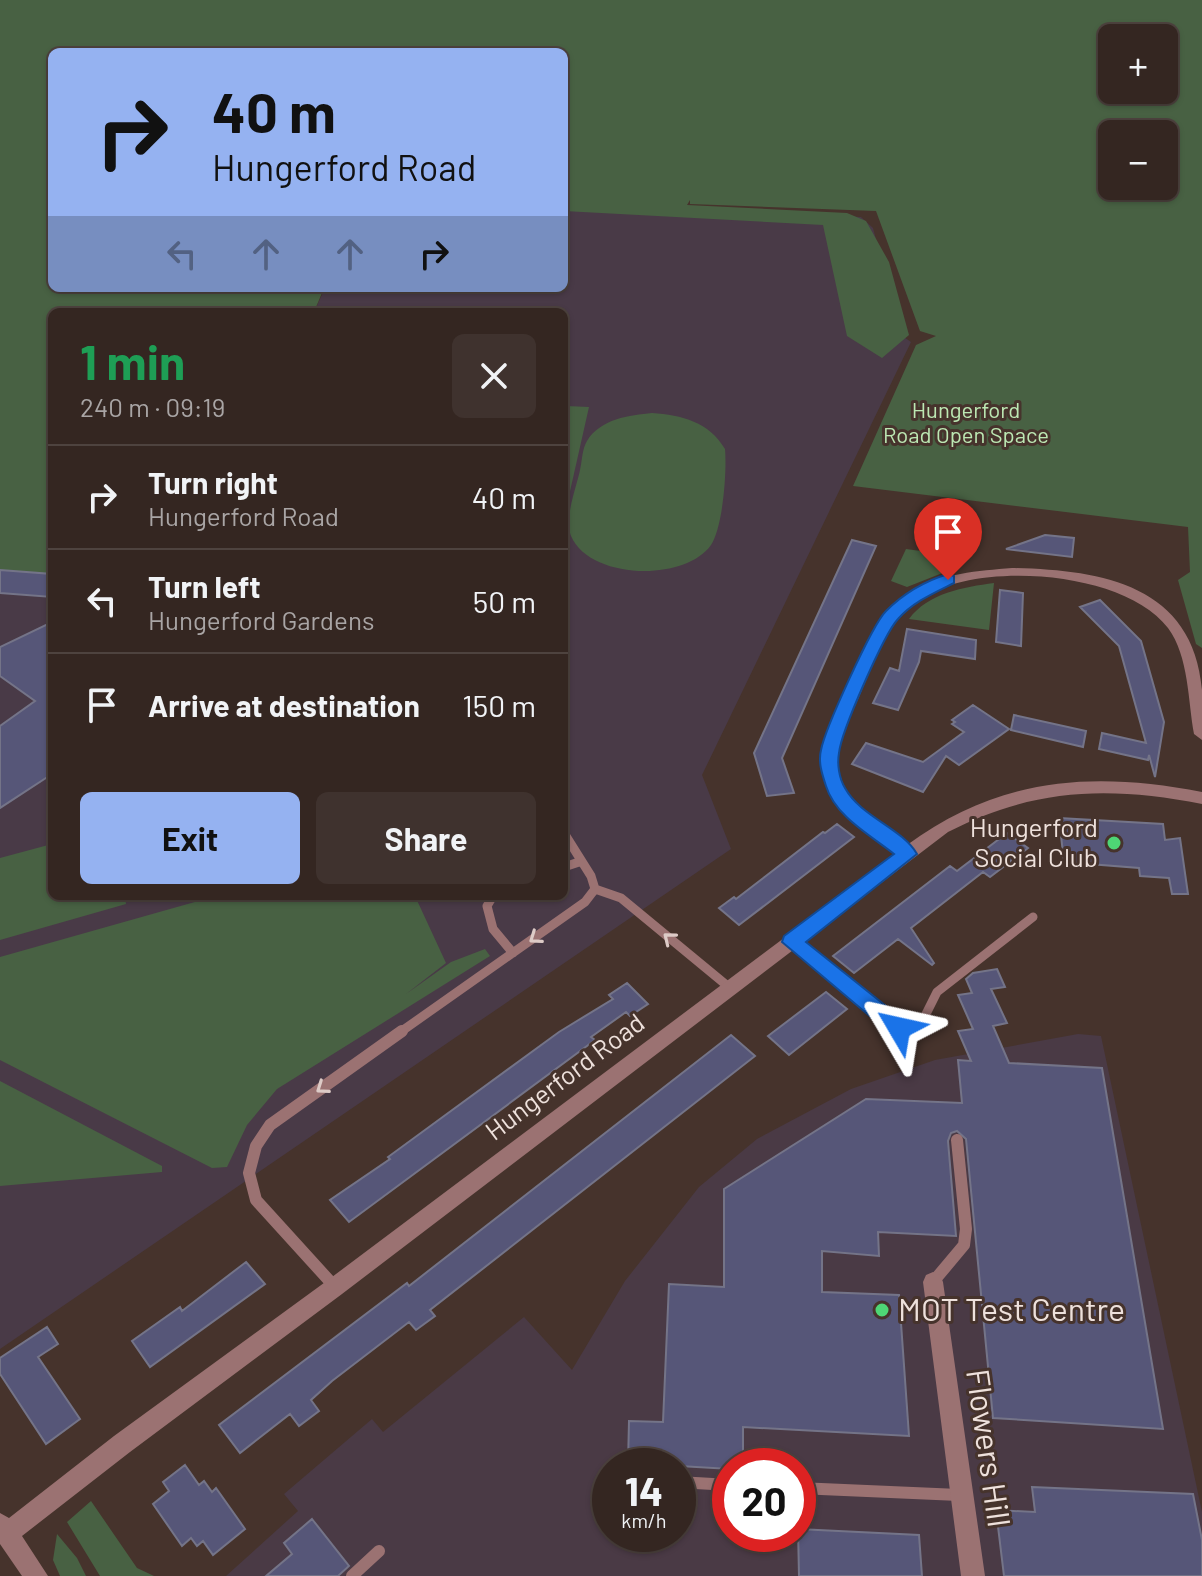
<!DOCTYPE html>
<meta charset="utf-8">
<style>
:root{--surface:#342621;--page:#3f322e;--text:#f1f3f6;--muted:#a9a5a5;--line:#4e433f;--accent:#95b2f1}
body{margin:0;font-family:Barlow,sans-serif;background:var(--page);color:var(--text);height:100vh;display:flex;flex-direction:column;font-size:30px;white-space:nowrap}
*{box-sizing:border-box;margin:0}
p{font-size:26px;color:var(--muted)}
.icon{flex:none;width:44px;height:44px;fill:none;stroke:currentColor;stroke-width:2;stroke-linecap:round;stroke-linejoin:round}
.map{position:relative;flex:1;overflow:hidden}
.details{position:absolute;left:48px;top:308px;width:520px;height:592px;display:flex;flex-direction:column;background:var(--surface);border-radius:12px;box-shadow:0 2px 6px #0004,0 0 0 2px var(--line)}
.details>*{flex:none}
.hud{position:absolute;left:48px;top:48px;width:520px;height:244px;border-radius:12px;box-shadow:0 2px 6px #0004,0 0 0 2px var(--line);background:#95b2f1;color:#111;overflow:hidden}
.buttons{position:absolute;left:1098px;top:24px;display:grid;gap:16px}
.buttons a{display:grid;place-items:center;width:80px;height:80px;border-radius:12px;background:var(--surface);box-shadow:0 2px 6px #0004,0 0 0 2px var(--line);font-size:40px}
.speed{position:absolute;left:592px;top:1448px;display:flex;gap:16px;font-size:40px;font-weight:700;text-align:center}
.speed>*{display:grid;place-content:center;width:104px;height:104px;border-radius:50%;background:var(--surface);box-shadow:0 2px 6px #0004,0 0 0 2px var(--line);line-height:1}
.speed small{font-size:20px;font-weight:400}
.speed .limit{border:12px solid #d22;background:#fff;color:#111}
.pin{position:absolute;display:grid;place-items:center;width:68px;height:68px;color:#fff;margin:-82px -34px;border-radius:50% 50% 50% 0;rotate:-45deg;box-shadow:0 0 8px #0007}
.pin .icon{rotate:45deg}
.me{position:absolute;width:88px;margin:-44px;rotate:306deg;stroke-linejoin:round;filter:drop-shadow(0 0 6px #0008)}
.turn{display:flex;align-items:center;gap:28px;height:168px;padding:0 32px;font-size:36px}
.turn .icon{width:104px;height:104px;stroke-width:2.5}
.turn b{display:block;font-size:56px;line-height:68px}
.lanes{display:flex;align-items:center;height:76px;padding:0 32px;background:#0003;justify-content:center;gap:40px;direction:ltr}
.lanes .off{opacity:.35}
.round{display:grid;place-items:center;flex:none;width:84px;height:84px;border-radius:12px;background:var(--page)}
.summary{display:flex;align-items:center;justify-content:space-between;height:136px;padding:0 32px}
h1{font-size:48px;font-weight:700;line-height:60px;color:#1e9e55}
.button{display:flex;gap:16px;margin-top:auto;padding:16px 32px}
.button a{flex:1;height:92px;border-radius:12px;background:var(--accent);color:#111;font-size:32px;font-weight:700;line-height:92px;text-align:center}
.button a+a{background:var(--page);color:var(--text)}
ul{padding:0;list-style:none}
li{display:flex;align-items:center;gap:24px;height:104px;padding:0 32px;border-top:2px solid var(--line)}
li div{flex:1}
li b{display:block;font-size:30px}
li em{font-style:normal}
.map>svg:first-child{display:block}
.industrial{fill:#4a3a45;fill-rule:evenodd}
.education{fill:#493a47}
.green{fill:#486143;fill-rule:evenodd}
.building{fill:#565678;stroke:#747488;stroke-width:2}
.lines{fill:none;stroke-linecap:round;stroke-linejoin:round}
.service-far1{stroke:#9b7272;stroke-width:9}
.service{stroke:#9b7272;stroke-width:12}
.minor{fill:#9b7272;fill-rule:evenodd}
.oneway{stroke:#ddcbc7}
.route{fill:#1a73e8;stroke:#114b97;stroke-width:2}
.poi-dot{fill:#4ed675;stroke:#46332c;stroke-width:3}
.labels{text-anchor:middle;stroke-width:6;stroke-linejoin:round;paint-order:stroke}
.far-park-label{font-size:22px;fill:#bce8b3;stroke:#46332c}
.poi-label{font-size:26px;fill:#eee1dc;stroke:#46332c;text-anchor:end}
.street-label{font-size:26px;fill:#eee1dc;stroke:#46332c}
.near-poi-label{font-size:32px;fill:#eee1dc;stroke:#46332c;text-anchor:start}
.near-street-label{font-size:32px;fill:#eee1dc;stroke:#46332c}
</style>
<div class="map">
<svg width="1202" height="1576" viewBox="0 0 1202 1576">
<rect width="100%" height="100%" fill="#46332c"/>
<!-- industrial -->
<path class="industrial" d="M1078,1034L1101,1036L1202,1512V1576H226L298,1511L284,1494L372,1419L383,1432L524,1317L572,1370L625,1281L699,1187L757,1139L851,1089L935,1060ZM610,1466H678V1534H610ZM730,1466H798V1534H730Z"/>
<!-- education -->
<path class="education" d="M564,204L861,217L873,228L901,335L911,342L702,775L731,849L0,1349V593L52,597V896H564V312H314L325,288H564Z"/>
<!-- green -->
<path class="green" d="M0,0H1202V648L1196,644L1178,580L1190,572L1188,527L853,486L916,345L936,336L920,331L876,211L690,204V200L687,205L847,213L866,221L889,262L909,335L882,358L847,336L823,225L564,211V52H52V288H324L314,312H52V597L0,593ZM1112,38H1164V90H1112ZM1112,134H1164V186H1112Z
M566,406L589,407L564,518V414Z
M652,413C682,415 709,422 725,449C727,471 723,527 711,545C685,582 590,580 571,536C564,518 576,489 580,470C582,462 582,449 587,441C600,419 630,415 652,413Z
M906,549L950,555V570L907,587L891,581Z
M994,583L989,630L909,619C928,593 964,587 994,583Z
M52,844V896H125L126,904L0,940V858Z
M216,896H415L446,963L406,994L451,962L485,949L490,956L277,1089L247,1125L227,1167L212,1168L0,1060V957Z
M0,1081L162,1166V1172L0,1186Z
M91,1501L137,1568L154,1576H100L67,1522Z
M57,1534L77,1558L86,1576H60L53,1560Z"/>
<!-- building -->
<path class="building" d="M1045,535L1074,538L1072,557L1006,549Z
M852,540L876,546L782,758L794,793L767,796L754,753Z
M0,570L52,574V597L0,593Z
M1000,590L1023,593L1021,646L996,642Z
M1100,600L1141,641L1164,722L1155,777L1149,755L1148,760L1099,749L1102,733L1146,743L1119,646L1080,607Z
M52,622V774L0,808V726L35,701L0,676V647Z
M907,629L976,640L975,659L921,651L919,662L898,710L873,703L890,668L899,671Z
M973,705L1009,729L959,765L946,756L923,792L852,764L866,743L923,762L964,732L952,724L955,722L952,720Z
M1014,715L1086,731L1083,747L1011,730Z
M1059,818L1163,824L1165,840L1180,838L1188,894H1172L1169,878L1140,876L1139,868L1064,862Z
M837,824L854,837L739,925L719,908L734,897L736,899L823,832L825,833Z
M1007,833L1028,848L990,877L983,872L911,928L934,963L932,965L898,939L854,973L833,956L950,866L957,871Z
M997,969L1005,987L991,989L1007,1023L993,1026L1009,1063L1102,1068L1163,1429L993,1418L966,1139L957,1131L951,1133L948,1141L956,1236L878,1232L879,1256L822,1251V1292L899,1295L909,1436L743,1427V1466H730V1469L628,1463L629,1421L663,1422L669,1284L724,1287V1189L866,1099L962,1103L958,1060L971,1061L958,1031L973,1029L958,995L972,993L966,979L973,973Z
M627,983L648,1004L630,1016L626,1012L591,1037L595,1040L349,1222L330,1200L390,1159L388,1157L559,1032L613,999L609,995Z
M826,992L847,1009L789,1055L768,1036Z
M731,1035L755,1056L430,1310L435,1316L416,1330L409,1322L332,1381L311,1400L319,1411L299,1426L290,1414L240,1453L219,1425L407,1283L409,1286Z
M246,1262L265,1284L150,1367L132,1341L180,1307L182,1311Z
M47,1327L58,1344L38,1357L80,1419L46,1444L0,1374V1358Z
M185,1465L199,1485L204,1481L212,1492L216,1488L245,1529L213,1555L203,1541L197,1546L191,1538L182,1546L153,1504L169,1491L163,1482Z
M1032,1487L1193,1494L1202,1540V1576H1004L996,1510L1035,1512Z
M312,1519L349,1566L338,1576H266L292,1554L284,1543Z
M798,1529L919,1535L922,1576H799Z"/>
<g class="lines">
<!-- service-far1 -->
<path class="service-far1" d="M564,833L591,876L595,889
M564,867L579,862
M595,889L621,898L730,988
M493,896L487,906L493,929L513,953
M791,942L892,1025L906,1027L923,1020L937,992L1033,917
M399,1033L585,902L595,889"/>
<!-- service -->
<path class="service" d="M933,1282L964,1245L966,1229L957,1140
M335,1287L256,1200L249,1173L256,1146L270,1125L402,1031
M678,1482L730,1485
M798,1488L959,1495
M352,1576L379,1551"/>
<!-- minor -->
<path class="minor" d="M1012,568C1100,570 1193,584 1202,690C1202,706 1202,723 1202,740L1194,734C1188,702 1189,656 1168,628C1124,570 977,560 919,599C886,621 874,663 859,697C852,713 842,730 839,747C830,795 875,821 907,845C999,777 1093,771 1202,792V804C1109,786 1033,788 948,832L342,1294L130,1452L22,1536L48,1576H22L0,1544V1513L9,1518L114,1436L328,1280L896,854C869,834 835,813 824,780C812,742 877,611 912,591C942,573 978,571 1012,568Z
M933,1272L940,1275L943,1282L985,1576H961L923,1282L926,1275Z"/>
</g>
<!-- one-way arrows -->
<defs><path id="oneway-chevron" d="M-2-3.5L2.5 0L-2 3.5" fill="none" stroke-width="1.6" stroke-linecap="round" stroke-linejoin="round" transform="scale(2)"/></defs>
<g class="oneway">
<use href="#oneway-chevron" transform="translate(535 938) rotate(145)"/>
<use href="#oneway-chevron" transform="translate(669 938) rotate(-141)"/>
<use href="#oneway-chevron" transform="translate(322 1088) rotate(145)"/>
</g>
<!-- route -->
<path class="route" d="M948,574L954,576V583C934,593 913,602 898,619C884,634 841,732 839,753C837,764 839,778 845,788C861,817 902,828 917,854L806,942L906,1022L909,1028L906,1034L899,1036L891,1034L782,942L784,936L894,854C870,835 835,816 826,786C822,774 818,762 821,750C825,729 872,625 886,611C903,594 925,581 948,574Z"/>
<!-- markers -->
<g class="poi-dot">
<circle cx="1114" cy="843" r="8"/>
<circle cx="882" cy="1310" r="8"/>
</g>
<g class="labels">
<!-- far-park labels -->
<g class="far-park-label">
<text x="966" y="418">Hungerford<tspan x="966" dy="25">Road Open Space</tspan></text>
</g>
<!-- poi labels -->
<g class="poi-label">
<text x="1098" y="837">Hungerford<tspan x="1098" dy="30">Social Club</tspan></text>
</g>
<!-- street labels -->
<g class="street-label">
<text transform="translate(565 1077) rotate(-37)" y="9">Hungerford Road</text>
</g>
<!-- near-poi labels -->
<g class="near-poi-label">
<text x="898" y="1321">MOT Test Centre</text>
</g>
<!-- near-street labels -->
<g class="near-street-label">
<text transform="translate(988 1448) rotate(82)" y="11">Flowers Hill</text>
</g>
</g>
</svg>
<div class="buttons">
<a>+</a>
<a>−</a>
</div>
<div class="speed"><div>14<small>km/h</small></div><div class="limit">20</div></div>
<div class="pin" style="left:948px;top:580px;background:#d93025"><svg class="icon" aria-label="arrive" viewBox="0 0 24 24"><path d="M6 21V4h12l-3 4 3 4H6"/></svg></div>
<svg class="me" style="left:899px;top:1028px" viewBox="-20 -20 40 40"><path d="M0-17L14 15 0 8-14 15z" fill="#1a73e8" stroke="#fff" stroke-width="4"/></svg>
<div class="hud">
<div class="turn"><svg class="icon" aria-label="right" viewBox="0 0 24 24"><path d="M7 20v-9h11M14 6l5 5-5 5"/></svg><div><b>40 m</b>Hungerford Road</div></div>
<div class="lanes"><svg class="icon off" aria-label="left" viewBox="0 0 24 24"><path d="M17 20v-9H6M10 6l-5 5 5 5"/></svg><svg class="icon off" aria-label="ahead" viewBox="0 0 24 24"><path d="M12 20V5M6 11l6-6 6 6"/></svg><svg class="icon off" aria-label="ahead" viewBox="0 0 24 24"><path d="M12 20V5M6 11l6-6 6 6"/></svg><svg class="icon" aria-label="right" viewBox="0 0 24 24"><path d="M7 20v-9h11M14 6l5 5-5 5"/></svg></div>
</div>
<section class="details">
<div class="summary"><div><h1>1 min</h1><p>240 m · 09:19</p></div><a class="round"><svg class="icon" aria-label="close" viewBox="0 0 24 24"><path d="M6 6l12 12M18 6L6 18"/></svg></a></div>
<ul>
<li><svg class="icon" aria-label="right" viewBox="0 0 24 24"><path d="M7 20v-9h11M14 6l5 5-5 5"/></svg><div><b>Turn right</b><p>Hungerford Road</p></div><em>40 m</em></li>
<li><svg class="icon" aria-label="left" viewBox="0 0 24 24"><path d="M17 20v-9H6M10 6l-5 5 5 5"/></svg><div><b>Turn left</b><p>Hungerford Gardens</p></div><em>50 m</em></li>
<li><svg class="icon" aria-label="arrive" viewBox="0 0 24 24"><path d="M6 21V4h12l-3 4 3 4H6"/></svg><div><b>Arrive at destination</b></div><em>150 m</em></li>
</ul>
<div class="button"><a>Exit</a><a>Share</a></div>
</section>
</div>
